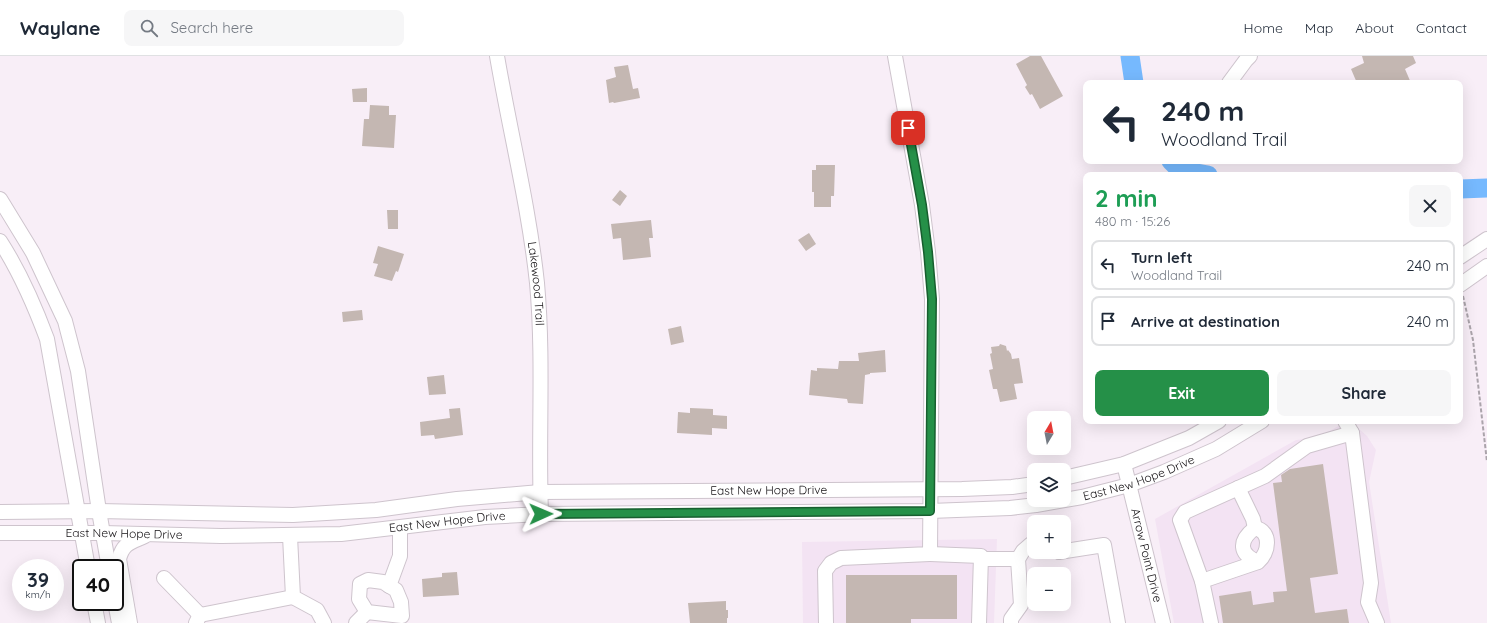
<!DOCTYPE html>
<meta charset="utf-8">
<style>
:root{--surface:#fff;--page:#f6f6f7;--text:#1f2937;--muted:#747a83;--line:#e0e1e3;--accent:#259048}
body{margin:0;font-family:Quicksand,sans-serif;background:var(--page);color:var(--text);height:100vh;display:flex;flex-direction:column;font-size:15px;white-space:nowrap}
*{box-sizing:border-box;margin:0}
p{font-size:13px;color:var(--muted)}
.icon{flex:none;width:22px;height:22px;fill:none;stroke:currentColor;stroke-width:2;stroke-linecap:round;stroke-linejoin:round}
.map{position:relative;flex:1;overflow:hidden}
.side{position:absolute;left:1083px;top:116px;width:380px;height:252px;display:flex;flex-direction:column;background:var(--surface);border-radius:8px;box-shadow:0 4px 16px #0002}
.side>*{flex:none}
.top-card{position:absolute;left:1083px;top:24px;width:380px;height:84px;border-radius:8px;box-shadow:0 4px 16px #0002;background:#fff;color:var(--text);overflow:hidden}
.needle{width:26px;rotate:10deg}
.tools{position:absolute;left:1027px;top:355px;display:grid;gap:8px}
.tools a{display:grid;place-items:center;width:44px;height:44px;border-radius:8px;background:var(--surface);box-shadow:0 4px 16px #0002;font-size:20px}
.speed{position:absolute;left:12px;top:503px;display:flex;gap:8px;font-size:20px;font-weight:700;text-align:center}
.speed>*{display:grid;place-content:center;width:52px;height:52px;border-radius:50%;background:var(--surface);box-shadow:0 4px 16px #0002;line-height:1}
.speed small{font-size:10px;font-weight:400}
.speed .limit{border:2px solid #111;border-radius:6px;background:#fff;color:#111}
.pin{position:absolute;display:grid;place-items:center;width:34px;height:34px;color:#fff;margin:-17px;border-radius:8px;box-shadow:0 2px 6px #0006}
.me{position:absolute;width:44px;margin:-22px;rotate:89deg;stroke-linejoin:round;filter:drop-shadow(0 0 3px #0008)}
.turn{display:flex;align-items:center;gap:14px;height:84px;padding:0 12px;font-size:18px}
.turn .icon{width:52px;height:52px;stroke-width:2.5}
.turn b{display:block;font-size:28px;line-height:34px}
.round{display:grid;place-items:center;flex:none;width:42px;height:42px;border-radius:8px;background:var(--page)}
.overview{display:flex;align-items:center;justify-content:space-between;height:68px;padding:0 12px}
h1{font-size:24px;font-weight:800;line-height:30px;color:#1e9e55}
.primary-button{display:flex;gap:8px;margin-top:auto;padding:8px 12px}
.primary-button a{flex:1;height:46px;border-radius:8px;background:var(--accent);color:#fff;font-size:16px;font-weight:800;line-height:46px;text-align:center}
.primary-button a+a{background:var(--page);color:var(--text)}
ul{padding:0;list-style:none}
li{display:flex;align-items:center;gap:12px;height:50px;margin:0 8px 6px;padding:0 4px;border:2px solid var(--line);border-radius:8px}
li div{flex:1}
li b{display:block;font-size:15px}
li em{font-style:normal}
header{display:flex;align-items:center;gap:24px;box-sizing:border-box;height:56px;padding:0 20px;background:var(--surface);border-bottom:1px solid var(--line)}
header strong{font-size:19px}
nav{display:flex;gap:22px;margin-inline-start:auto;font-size:14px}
.search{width:280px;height:36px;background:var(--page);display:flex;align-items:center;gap:10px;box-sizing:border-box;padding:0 14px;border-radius:8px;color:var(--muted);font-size:15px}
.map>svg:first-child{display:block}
.built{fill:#f3e3f3}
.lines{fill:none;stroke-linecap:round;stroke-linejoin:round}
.river{stroke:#76b9fe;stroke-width:19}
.building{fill:#c4b7b2}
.minor-casing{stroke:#cec4cd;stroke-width:16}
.path{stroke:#aba4ab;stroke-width:2;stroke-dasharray:4 2;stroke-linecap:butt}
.minor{stroke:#fff;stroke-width:14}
.route-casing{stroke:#185e2f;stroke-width:10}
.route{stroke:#259048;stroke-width:7}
.labels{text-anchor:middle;stroke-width:3.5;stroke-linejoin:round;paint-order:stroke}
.street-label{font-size:12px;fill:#141114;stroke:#fff}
</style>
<header>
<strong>Waylane</strong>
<div class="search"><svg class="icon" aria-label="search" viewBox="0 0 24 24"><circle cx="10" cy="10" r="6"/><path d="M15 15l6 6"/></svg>Search here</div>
<nav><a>Home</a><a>Map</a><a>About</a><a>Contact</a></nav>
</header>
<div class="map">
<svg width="1487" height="567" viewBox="0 0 1487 567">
<rect width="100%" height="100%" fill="#f8eef7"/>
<!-- built -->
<path class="built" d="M1347,365H1350L1367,380L1376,394L1369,426L1391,567H1174L1155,463L1296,384L1319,381Z
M997,483L994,567H803L802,486Z"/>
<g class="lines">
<!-- river -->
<path class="river" d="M1130,0L1134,27
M1171,105L1180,114L1208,119
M1460,133L1487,132"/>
</g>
<!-- building -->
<path class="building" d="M1030,0H1041L1063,40L1040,53L1032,38L1030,39L1025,31L1027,29L1016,8Z
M1362,0H1413L1416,7L1405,13L1411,27H1357L1351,13L1364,7Z
M628,9L633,33L638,32L640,42L614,47L613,46L609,47L606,24L616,21L614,11Z
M367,32V46H353L352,33Z
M370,49L389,50V59H396L394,92L362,90L364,63H369Z
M816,109H835L834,140H831V151H814V136H812V114H816Z
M620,134L627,140L620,150L612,144Z
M387,154H398V173H388Z
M651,164L653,182H649L651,201L623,204L621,182L613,183L611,168Z
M809,177L816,188L806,195L798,184Z
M378,190L404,198L398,216L396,215L392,225L374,220L378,208L373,207Z
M362,254L363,264L343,266L342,256Z
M681,270L684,286L671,289L668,273Z
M1000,288L1006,290L1007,295L1008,294L1011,298L1012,303L1019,302L1023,327L1014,328L1017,343L1000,346L997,333H993L989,314L993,313L990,298L992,297L991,291L999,290Z
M885,294L886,316L870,317V318L865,319L863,348L848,347L847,343L809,339L811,314L817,315V312L838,313L839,305H859L858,297Z
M444,319L446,338L429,339L427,321Z
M460,352L463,379L435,383L434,379L421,380L420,366L450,362L449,353Z
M690,352L713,353V359L727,360V373L712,372V379L677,377L678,356L690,357Z
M1323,408L1338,518L1310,522L1315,557L1347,553L1349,567H1223L1219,540L1251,535L1253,549L1274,546L1273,536L1287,535L1273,427L1282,426L1281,419L1290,413Z
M457,516L459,539L423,541L422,523L442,521V517Z
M846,519H957V563H911V567H846Z
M726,545V554H728V562H727V567H690L688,547Z"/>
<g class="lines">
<defs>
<g id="minor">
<path id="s1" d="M497,0C510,76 529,151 537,227C544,304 538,381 541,458"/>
<path d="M1229,27L1246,4L1250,0"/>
<path d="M0,143L33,197L65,265L78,315L99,455L109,512"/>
<path d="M0,185C20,216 34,248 47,283L88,512"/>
<path d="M1460,201L1487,183"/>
<path d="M1460,229L1487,210"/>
<path d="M1345,365L1352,377"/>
<path id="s2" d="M1124,408L1163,567"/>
<path d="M1064,422L1124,408L1189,382L1219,365"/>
<path d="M1238,432L1253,463L1255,472"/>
<path id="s3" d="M0,456L99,455L293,459L376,454L457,443L540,436L962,433L1012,431L1034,428"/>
<path id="s4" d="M0,477H103L221,480L341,478L485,461L541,458L930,455L1010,452L1036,449L1082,441L1129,429L1164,416L1216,393L1262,365"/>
<path d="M290,480L293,541L317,554L324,567"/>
<path d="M1059,496L1104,489L1118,567"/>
<path d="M930,498L981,500L979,567"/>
<path d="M981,503H1018L1021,549L1011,563V567"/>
<path d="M1018,503L1023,495L1031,488H1034"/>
<path d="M164,522L200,559"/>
<path d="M368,524L383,526L396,534L401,546L402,560L367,556L359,543L360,528Z"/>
<path d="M1202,525L1258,506C1269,497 1272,475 1255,472C1238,485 1239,498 1258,506"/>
<path d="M389,530L400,500V472"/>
<path d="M94,546L98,567"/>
<path d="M115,546L119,567"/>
<path d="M130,567L119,503C123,487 130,487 145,480"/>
<path d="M196,567L200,559L293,541"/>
<path d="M356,567L367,556"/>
<path d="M826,567L825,515L831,507L841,502L930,498L932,243L928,196L922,149L895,0"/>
<path d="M1211,567L1202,525L1180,464L1185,456L1265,420L1307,390L1352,377L1371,527L1368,546L1377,567"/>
</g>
</defs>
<!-- minor casing -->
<use href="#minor" class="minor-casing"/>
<!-- path -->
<path class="path" d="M1463,240L1473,284L1487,406"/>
<!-- minor -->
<use href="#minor" class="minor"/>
</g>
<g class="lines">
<defs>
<path id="route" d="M541,458L930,455L932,243L928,196L922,149L908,72"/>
</defs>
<!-- route casing -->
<use href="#route" class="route-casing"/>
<!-- route -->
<use href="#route" class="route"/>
</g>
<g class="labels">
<!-- street labels -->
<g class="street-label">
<text dy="4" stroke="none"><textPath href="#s1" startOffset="231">Lakewood Trail</textPath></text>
<text dy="4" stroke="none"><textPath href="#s4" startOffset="1144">East New Hope Drive</textPath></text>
<text dy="4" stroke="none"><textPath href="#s3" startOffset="770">East New Hope Drive</textPath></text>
<text dy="4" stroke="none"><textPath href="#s4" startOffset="448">East New Hope Drive</textPath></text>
<text dy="4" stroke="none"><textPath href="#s4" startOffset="124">East New Hope Drive</textPath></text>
<text dy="4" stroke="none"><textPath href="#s2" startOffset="94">Arrow Point Drive</textPath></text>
</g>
</g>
</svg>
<div class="tools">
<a><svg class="needle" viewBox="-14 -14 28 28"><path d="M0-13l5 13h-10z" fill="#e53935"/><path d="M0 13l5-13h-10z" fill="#747a83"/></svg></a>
<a><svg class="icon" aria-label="layers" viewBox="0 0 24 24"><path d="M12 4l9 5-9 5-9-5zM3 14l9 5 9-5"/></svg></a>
<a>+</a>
<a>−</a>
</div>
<div class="speed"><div>39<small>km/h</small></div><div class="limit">40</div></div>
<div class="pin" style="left:908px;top:72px;background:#d93025"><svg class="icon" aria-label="arrive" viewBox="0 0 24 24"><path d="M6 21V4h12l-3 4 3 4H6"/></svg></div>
<svg class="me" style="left:541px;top:458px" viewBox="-20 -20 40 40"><path d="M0-17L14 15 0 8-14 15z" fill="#259048" stroke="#fff" stroke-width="4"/></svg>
<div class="top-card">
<div class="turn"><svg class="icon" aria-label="left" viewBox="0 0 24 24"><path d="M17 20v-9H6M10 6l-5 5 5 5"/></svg><div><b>240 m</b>Woodland Trail</div></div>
</div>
<section class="side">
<div class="overview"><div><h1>2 min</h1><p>480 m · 15:26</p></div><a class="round"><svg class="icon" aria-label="close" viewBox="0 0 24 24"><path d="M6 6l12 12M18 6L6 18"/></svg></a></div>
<ul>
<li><svg class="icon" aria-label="left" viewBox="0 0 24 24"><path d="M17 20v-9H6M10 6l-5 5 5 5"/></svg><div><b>Turn left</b><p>Woodland Trail</p></div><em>240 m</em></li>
<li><svg class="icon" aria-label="arrive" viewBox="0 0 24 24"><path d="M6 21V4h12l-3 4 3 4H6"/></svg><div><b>Arrive at destination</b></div><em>240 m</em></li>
</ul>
<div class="primary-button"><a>Exit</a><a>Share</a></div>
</section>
</div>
